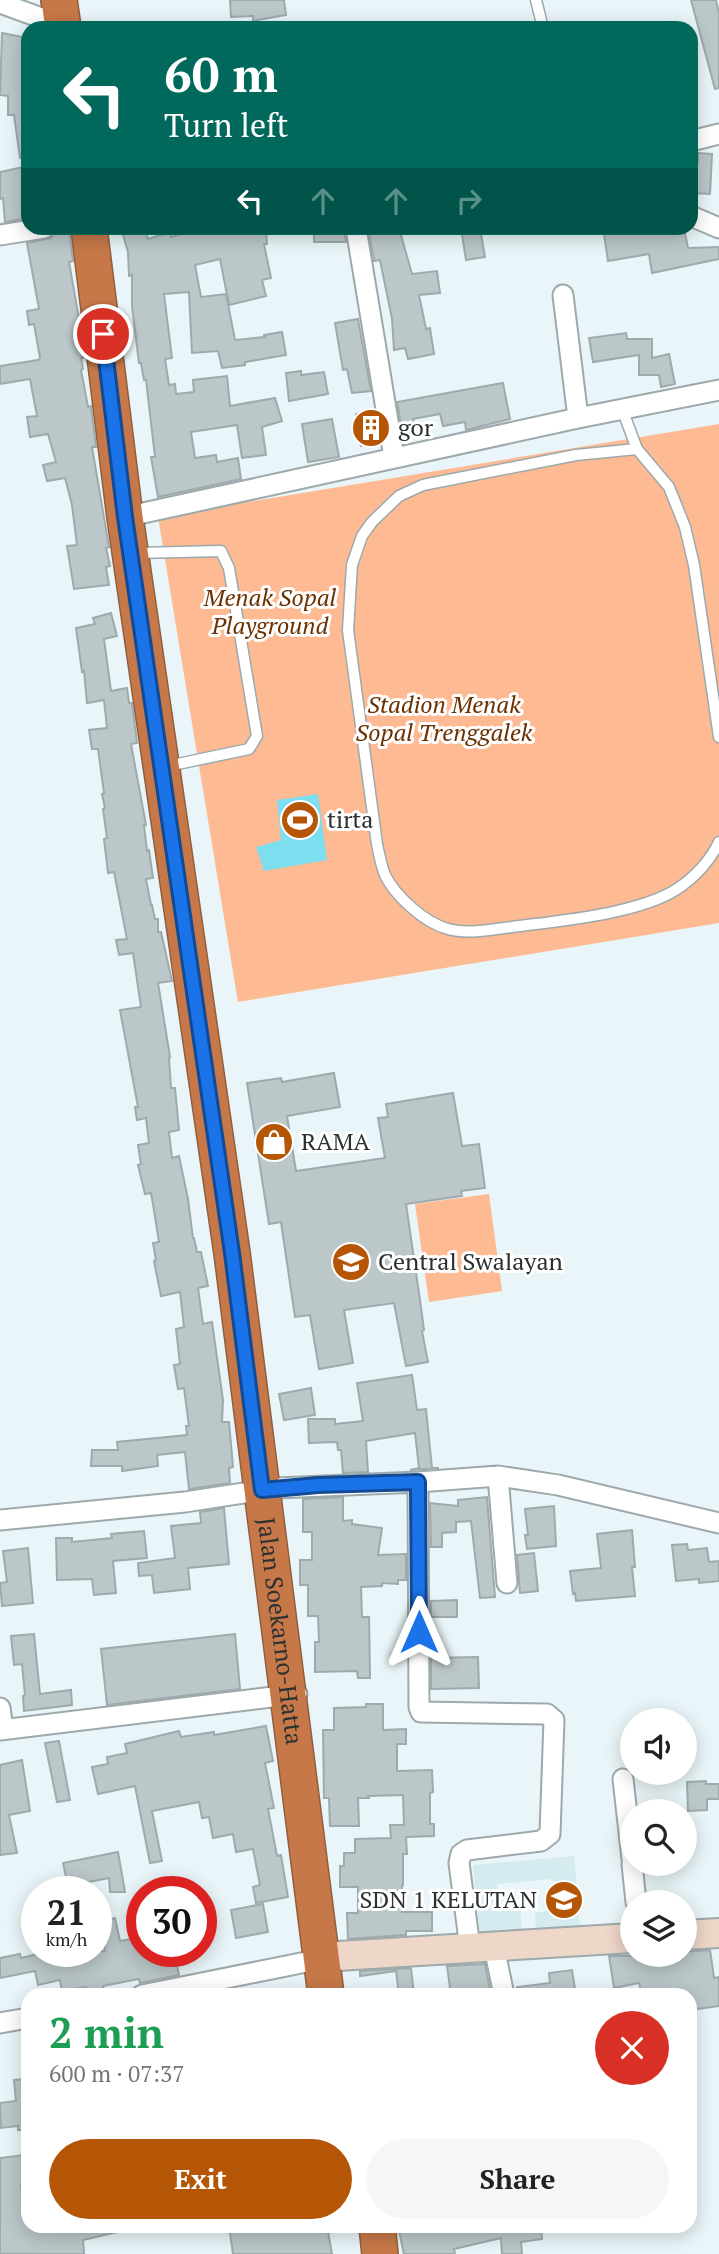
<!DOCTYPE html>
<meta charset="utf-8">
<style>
:root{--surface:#fff;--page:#f6f6f6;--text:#222;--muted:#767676;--accent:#b45605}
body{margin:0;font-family:"PT Serif",serif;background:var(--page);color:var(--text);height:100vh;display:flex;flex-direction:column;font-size:26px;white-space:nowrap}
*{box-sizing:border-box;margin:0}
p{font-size:23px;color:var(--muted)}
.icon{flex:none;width:38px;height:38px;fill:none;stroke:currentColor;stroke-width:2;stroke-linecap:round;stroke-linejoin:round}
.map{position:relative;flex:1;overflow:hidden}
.details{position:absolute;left:21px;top:1988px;width:676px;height:245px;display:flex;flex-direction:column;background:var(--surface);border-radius:21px;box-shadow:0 4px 18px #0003}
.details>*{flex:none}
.hud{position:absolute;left:21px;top:21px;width:677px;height:214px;border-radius:21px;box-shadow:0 4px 18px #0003;background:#00695c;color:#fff;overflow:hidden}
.controls{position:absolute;left:620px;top:1708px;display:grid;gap:14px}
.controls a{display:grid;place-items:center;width:77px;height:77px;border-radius:50%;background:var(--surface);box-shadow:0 4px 18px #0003;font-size:35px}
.speed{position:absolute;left:21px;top:1876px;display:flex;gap:14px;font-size:35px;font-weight:700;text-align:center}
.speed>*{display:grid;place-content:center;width:91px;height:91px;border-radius:50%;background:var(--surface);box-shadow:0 4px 18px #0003;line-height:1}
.speed small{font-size:18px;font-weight:400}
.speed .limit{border:10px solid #d22;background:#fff;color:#111}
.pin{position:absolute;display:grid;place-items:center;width:60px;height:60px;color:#fff;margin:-30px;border:4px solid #fff;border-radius:50%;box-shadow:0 2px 7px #0007}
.me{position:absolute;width:77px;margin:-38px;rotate:0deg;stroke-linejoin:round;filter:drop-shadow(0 0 5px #0008)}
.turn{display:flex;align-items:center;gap:24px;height:147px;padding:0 28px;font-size:32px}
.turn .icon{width:91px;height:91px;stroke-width:2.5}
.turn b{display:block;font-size:49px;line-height:60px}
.lanes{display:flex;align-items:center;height:66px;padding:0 28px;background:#0003;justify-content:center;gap:35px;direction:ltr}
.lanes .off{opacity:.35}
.round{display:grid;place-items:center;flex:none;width:74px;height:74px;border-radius:37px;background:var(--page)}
.head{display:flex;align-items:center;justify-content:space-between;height:119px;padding:0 28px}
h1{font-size:42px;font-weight:700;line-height:52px;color:#1e9e55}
.cta{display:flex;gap:14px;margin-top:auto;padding:14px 28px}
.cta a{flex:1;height:80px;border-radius:42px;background:var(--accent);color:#fff;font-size:28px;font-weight:700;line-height:80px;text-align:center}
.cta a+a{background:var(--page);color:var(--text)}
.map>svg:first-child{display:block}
.built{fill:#d5ebef}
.green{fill:#fdba93}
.water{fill:#7ddeef}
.building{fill:#bbc7c9;stroke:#9eaaac;stroke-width:2}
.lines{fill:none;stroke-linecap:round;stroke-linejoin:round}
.lane-casing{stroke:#9da9ab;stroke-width:13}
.street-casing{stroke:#9da9ab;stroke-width:23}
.secondary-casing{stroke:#9da9ab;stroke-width:32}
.highway-casing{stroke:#915f40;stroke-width:38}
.lane{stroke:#fff;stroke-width:10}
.street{stroke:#fff;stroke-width:19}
.secondary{stroke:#eed6c8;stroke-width:28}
.highway{stroke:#c77848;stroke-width:35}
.route-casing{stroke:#114b97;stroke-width:18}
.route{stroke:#1a73e8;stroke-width:12}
.labels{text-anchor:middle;stroke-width:6;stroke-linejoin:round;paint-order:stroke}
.poi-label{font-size:24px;fill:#2c3132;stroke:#fff;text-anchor:start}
.park-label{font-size:24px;font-style:italic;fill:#6c3101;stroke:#fff}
.street-label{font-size:24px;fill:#2c3132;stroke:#fff}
</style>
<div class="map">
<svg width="719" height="2254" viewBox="0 0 719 2254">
<rect width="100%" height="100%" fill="#e9f5f8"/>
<!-- built -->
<path class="built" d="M574,1856L580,1928L536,1932L535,1913L550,1911L549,1893L555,1892L553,1879L497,1884L499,1910L520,1908L522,1933L480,1937L473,1865Z"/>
<!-- green -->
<path class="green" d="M719,424V923L238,1002L158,517Z
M489,1194L502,1291L429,1302L415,1204Z"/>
<!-- water -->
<path class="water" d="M318,794L327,860L264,871L256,847L281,840L277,800Z"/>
<!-- building -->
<path class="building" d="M230,0H284L286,15L253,21V16L231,17Z
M691,0H716L719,13V88L715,89Z
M2,33L28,38V157L20,158L14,115H8V96L0,95Z
M698,153L712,154L710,194L691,193V160L698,162Z
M28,166V218L5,222L3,198L0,199V172Z
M56,228H68L69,230L73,261L69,262L82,336H80L83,358H81L83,369L81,370L88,407L91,406L96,447H92L109,547L106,548L110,566L106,567L109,585L74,589L67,546L77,545L72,505L65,478L47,481L43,465L56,462L48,434L30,437L27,417L37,416L30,379L0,384V366L38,360L40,358L34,324L29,325L27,311L39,309L27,243L51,238Z
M145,228L148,239L170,232L171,237L197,230L196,228H266L267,244H264L271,278L262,280L266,296L229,305L220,259L195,265L201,297L226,294L235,340L265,337L264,335L282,332L286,355L245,362V365L222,368L218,351L192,353L189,292L164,294L172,358L165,359L169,385L175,384L176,394L194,392L193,380L227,376L230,406L275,398L282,421L262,427L266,455L242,458L237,425L191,432L195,458L216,455L217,462L238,458L241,479L158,497L151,457H155L146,380H144L141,363H139L132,306V275L129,276L128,252L123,235Z
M314,228H344L346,242H314Z
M368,228H399L412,274L437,271L440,293L419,295L426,329L430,328L434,354L408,359L405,348L394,350L392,319L380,260L374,261Z
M461,228H480L485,257L466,260Z
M603,228H684L688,248L719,247V259L652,273L649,254L608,261Z
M358,319L371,391L352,393L347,369L343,370L335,323Z
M626,333L627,339H652V358L669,354L675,384L661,387L659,375H639V355L593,362L589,338Z
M301,371V375L324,372L328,394L289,401L286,373Z
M503,383L510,419L466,430L465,422L443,426L440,414L413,419L416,432L403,435L397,402Z
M374,411L379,442L361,446L356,414Z
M332,419L339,457L308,462L302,424Z
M111,613L117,636L104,639L111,691L127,688L129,703H132L137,743L131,744L146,825H144L147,851L149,850L153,878L146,879L151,905H152L155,919H158V932H161L172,981L158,983L170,1057L169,1058L171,1088H175L179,1130L169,1132L172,1158L179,1156L188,1199L193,1238H194L197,1252H201L208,1286L198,1288L203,1324L212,1322L223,1400L222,1422H229L233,1467L229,1468L230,1483L189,1489L185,1452L157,1455L158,1466L122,1471V1466H91L92,1450H118L117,1442L187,1435L186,1426H189L184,1388L178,1389L174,1365L180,1364L176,1329L184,1327L180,1292L161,1296L154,1261L156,1260L153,1243L159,1242L153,1204L151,1193L145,1194L138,1165L141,1164L138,1145L149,1143L146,1118L137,1120L135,1107H138L120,1010L141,1007L133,953L119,955L116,940L127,939L114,872L108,873L104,839L107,838L103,809L105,808L102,794L104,793L98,749H92L89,730L107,728L104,700L87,703L84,671L82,672L76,628L95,624L93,618Z
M334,1073L340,1107L287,1116L296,1171L385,1158L378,1118L388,1117L386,1104L453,1093L462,1146L479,1144L485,1188L461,1191L462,1196L406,1204L420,1300L424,1330L422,1331L428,1362L406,1366L394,1303L344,1310L353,1363L319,1369L310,1315L295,1317L281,1222L269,1224L247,1083L281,1078L282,1082Z
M412,1375L417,1410L426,1409L432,1468H439L410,1470L419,1468L415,1433L366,1441L368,1472L343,1473L341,1450H338L337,1442L309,1443L308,1419H335V1424L363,1421L357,1383Z
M311,1388L315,1415L284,1420L279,1394Z
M343,1497V1521L352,1520V1524L382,1528L378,1555L406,1554V1580H398V1584L382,1583V1586L361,1587L362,1617H369L370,1678H358L357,1671L315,1672V1642H319L318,1616H308V1585H300V1560H312V1532H303V1499Z
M487,1497L495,1597L480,1598L471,1521L456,1522V1532L442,1533V1547H431L430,1503L458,1506V1500Z
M554,1506L556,1546L527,1549L525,1535H528L525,1509Z
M224,1508L229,1564L188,1568L190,1589L154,1593L152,1575L139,1576L138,1563L175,1558L171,1526L201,1523L200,1512Z
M632,1530L635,1567H632L635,1596L576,1601L575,1593L573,1594L570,1571L601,1568L597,1534Z
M144,1531L147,1558L113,1561L116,1593L94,1595L92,1579L57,1580L56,1538H72V1542L112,1538L111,1534Z
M687,1544L688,1550L707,1548L709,1562L719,1561V1581L699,1583V1579L676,1581L672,1545Z
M28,1548L33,1603L2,1606L0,1583L7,1582L3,1551Z
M534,1553L538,1591L520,1593L517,1555Z
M457,1600V1617H431V1601Z
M34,1634L40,1694L71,1690L72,1705L24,1711L23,1696L25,1695L22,1664L14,1665L11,1636Z
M235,1634L240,1689L107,1705L101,1649Z
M478,1657L479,1688L431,1689V1658Z
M366,1704H383V1730L406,1729V1744H397V1771L432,1770L433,1792L430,1793V1824H434V1836L406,1837L407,1854H403V1885H402V1912H432V1931H406V1935L348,1939L347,1913H358V1887H340V1866H344V1853H355V1839L391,1838L390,1825H404L403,1795L368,1796L369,1798H358L359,1826H330L329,1798H324L323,1730H334V1708L366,1707Z
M266,1726L273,1761L265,1763L274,1808L268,1809L277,1856L281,1855L288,1897L256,1903L253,1887L260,1885L253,1849L236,1852L233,1834L213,1838L209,1817L202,1818L199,1802L152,1811L162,1861L150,1863L135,1786L98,1794L92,1767L108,1764L107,1757L127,1753L125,1744L179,1731L181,1737L214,1732V1735Z
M59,1741L70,1800L57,1802L45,1743Z
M22,1760L30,1811L9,1815L17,1853L0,1855V1765Z
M706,1781V1784H719V1799H707V1810L688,1811L687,1782Z
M118,1852L125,1892H110L109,1878L68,1886L63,1863Z
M263,1904L268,1932L236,1938L231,1910Z
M115,1918L120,1941L142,1937V1951H174L179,1975L140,1983L139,1979L103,1986L104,1995H88L86,1987L62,1991L60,1980L38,1985L35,1971L0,1978V1958L20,1954L21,1958L50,1951H105L99,1922Z
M710,1950L714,1978L719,1977V2006L690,2010V1995H642L639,1983L614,1988L609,1956L684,1955V1952Z
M485,1964L491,1995H451L447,1966Z
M411,1968L414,1995H399L396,1971L360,1976V1971Z
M572,1970L576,1995H518L517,1987L550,1983L549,1973Z
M28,2079V2130H18V2126L1,2128L0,2103L16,2101L14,2080Z
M24,2155L27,2184L21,2185L24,2210L28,2209V2226H122V2231L83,2240L84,2254H0V2158Z
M229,2226H327L332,2254H233Z
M398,2226H541L542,2239L521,2242L522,2254H502L501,2238L454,2249L455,2254H404Z"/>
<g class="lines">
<defs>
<path id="lane" d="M536,0L543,28
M622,409L637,449
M137,553L221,551L229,568L257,736L249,749L168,766
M719,737L694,565L685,527L669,487L637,449L576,455L423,485L399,496L372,522L362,536L352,565L348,630L377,844C379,854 381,865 385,875C395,896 425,923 448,929C469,935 491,929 512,927C557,921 639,914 677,889C694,878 711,860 719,842"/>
<path id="street" d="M0,3L69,28
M691,141L719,134
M691,216L719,228
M356,228L394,457
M0,235L44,228
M563,295L578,418
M125,517L578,418L719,390
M498,1476L507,1583
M418,1482L419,1707L421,1712L547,1714L554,1720L550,1834L541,1841L467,1850L461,1854L459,1863L470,1948
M0,1520L185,1502L277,1488L418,1482L498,1476L558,1485L719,1523
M0,1708L3,1729
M0,1730L297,1694
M623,1779L632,1859
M632,1864L636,1902
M494,1947L504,1995
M142,1995L321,1959
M0,2023L28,2018"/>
<path id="secondary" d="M684,1935L719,1933
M321,1959L338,1956L632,1938"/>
<g id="highway">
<path d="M59,0L63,28"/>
<path id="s1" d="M89,228L125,517L232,1253L326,1995"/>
<path d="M377,2226L380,2254"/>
</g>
</defs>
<!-- lane casing -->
<use href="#lane" class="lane-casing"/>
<!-- street casing -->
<use href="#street" class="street-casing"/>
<!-- secondary casing -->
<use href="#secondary" class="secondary-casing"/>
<!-- highway casing -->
<use href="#highway" class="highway-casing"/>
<!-- lane -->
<use href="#lane" class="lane"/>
<!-- street -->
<use href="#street" class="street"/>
<!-- secondary -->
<use href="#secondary" class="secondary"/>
<!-- highway -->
<use href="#highway" class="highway"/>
</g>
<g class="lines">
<defs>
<path id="route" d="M103,334L125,517L232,1253L262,1490L318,1485L418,1482L419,1632"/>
</defs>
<!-- route casing -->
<use href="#route" class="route-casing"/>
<!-- route -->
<use href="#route" class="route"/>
</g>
<!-- icons -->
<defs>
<symbol id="building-disc" viewBox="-11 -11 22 22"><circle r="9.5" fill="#b45605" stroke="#fff"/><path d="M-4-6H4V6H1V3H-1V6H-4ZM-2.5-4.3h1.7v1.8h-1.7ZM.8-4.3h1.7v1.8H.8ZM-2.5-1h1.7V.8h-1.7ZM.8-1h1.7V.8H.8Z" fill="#fff"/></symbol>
<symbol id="stadium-disc" viewBox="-11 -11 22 22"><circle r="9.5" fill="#b45605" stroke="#fff"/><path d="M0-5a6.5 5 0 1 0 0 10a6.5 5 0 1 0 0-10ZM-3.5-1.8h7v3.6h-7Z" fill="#fff"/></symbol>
<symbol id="shop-disc" viewBox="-11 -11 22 22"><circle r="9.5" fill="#b45605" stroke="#fff"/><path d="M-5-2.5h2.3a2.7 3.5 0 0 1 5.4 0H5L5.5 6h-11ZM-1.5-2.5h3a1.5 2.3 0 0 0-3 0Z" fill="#fff"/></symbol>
<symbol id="university-disc" viewBox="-11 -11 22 22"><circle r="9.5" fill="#b45605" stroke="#fff"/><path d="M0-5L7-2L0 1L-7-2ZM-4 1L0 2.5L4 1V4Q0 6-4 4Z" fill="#fff"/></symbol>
<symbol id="school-disc" viewBox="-11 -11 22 22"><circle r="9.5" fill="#b45605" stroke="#fff"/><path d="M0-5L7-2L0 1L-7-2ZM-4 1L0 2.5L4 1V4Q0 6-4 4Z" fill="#fff"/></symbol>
</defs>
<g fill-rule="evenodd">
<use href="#building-disc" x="349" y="406" width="44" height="44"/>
<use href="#stadium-disc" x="278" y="798" width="44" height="44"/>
<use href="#shop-disc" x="252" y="1120" width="44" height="44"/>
<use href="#university-disc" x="329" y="1240" width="44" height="44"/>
<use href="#school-disc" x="542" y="1878" width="44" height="44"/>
</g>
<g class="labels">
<!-- poi labels -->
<g class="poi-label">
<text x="398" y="436">gor</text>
<text x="327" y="828">tirta</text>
<text x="301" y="1150">RAMA</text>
<text x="378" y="1270">Central Swalayan</text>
<text x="537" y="1908" text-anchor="end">SDN 1 KELUTAN</text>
</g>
<!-- park labels -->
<g class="park-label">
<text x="270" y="606">Menak Sopal<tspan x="270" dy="28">Playground</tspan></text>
<text x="444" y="713">Stadion Menak<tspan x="444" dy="28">Sopal Trenggalek</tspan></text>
</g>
<!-- street labels -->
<g class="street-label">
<text dy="8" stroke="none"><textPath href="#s1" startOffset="1416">Jalan Soekarno-Hatta</textPath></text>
</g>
</g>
</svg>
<div class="controls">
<a><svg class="icon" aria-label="sound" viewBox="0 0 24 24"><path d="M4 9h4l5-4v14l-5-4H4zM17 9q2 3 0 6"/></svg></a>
<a><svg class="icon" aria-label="search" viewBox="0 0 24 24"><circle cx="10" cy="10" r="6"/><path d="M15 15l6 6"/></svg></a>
<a><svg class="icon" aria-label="layers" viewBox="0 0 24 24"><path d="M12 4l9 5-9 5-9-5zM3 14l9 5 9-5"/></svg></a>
</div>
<div class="speed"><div>21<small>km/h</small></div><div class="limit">30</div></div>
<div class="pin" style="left:103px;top:334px;background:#d93025"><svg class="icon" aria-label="arrive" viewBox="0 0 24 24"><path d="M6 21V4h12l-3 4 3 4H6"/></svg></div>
<svg class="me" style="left:419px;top:1632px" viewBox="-20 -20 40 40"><path d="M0-17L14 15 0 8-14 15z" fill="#1a73e8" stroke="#fff" stroke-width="4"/></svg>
<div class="hud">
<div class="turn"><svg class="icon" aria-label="left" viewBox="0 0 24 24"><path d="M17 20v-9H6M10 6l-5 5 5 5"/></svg><div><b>60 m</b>Turn left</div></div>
<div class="lanes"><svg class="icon" aria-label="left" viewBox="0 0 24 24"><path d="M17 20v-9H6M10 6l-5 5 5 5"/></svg><svg class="icon off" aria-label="ahead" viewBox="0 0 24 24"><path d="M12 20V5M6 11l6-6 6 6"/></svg><svg class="icon off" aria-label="ahead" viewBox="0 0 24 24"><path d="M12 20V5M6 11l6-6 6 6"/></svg><svg class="icon off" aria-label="right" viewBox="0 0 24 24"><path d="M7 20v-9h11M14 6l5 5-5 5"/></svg></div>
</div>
<section class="details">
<div class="head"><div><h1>2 min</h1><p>600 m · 07:37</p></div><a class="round" style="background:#d93025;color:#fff"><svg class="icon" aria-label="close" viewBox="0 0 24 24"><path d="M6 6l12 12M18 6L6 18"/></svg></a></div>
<div class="cta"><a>Exit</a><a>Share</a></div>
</section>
</div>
